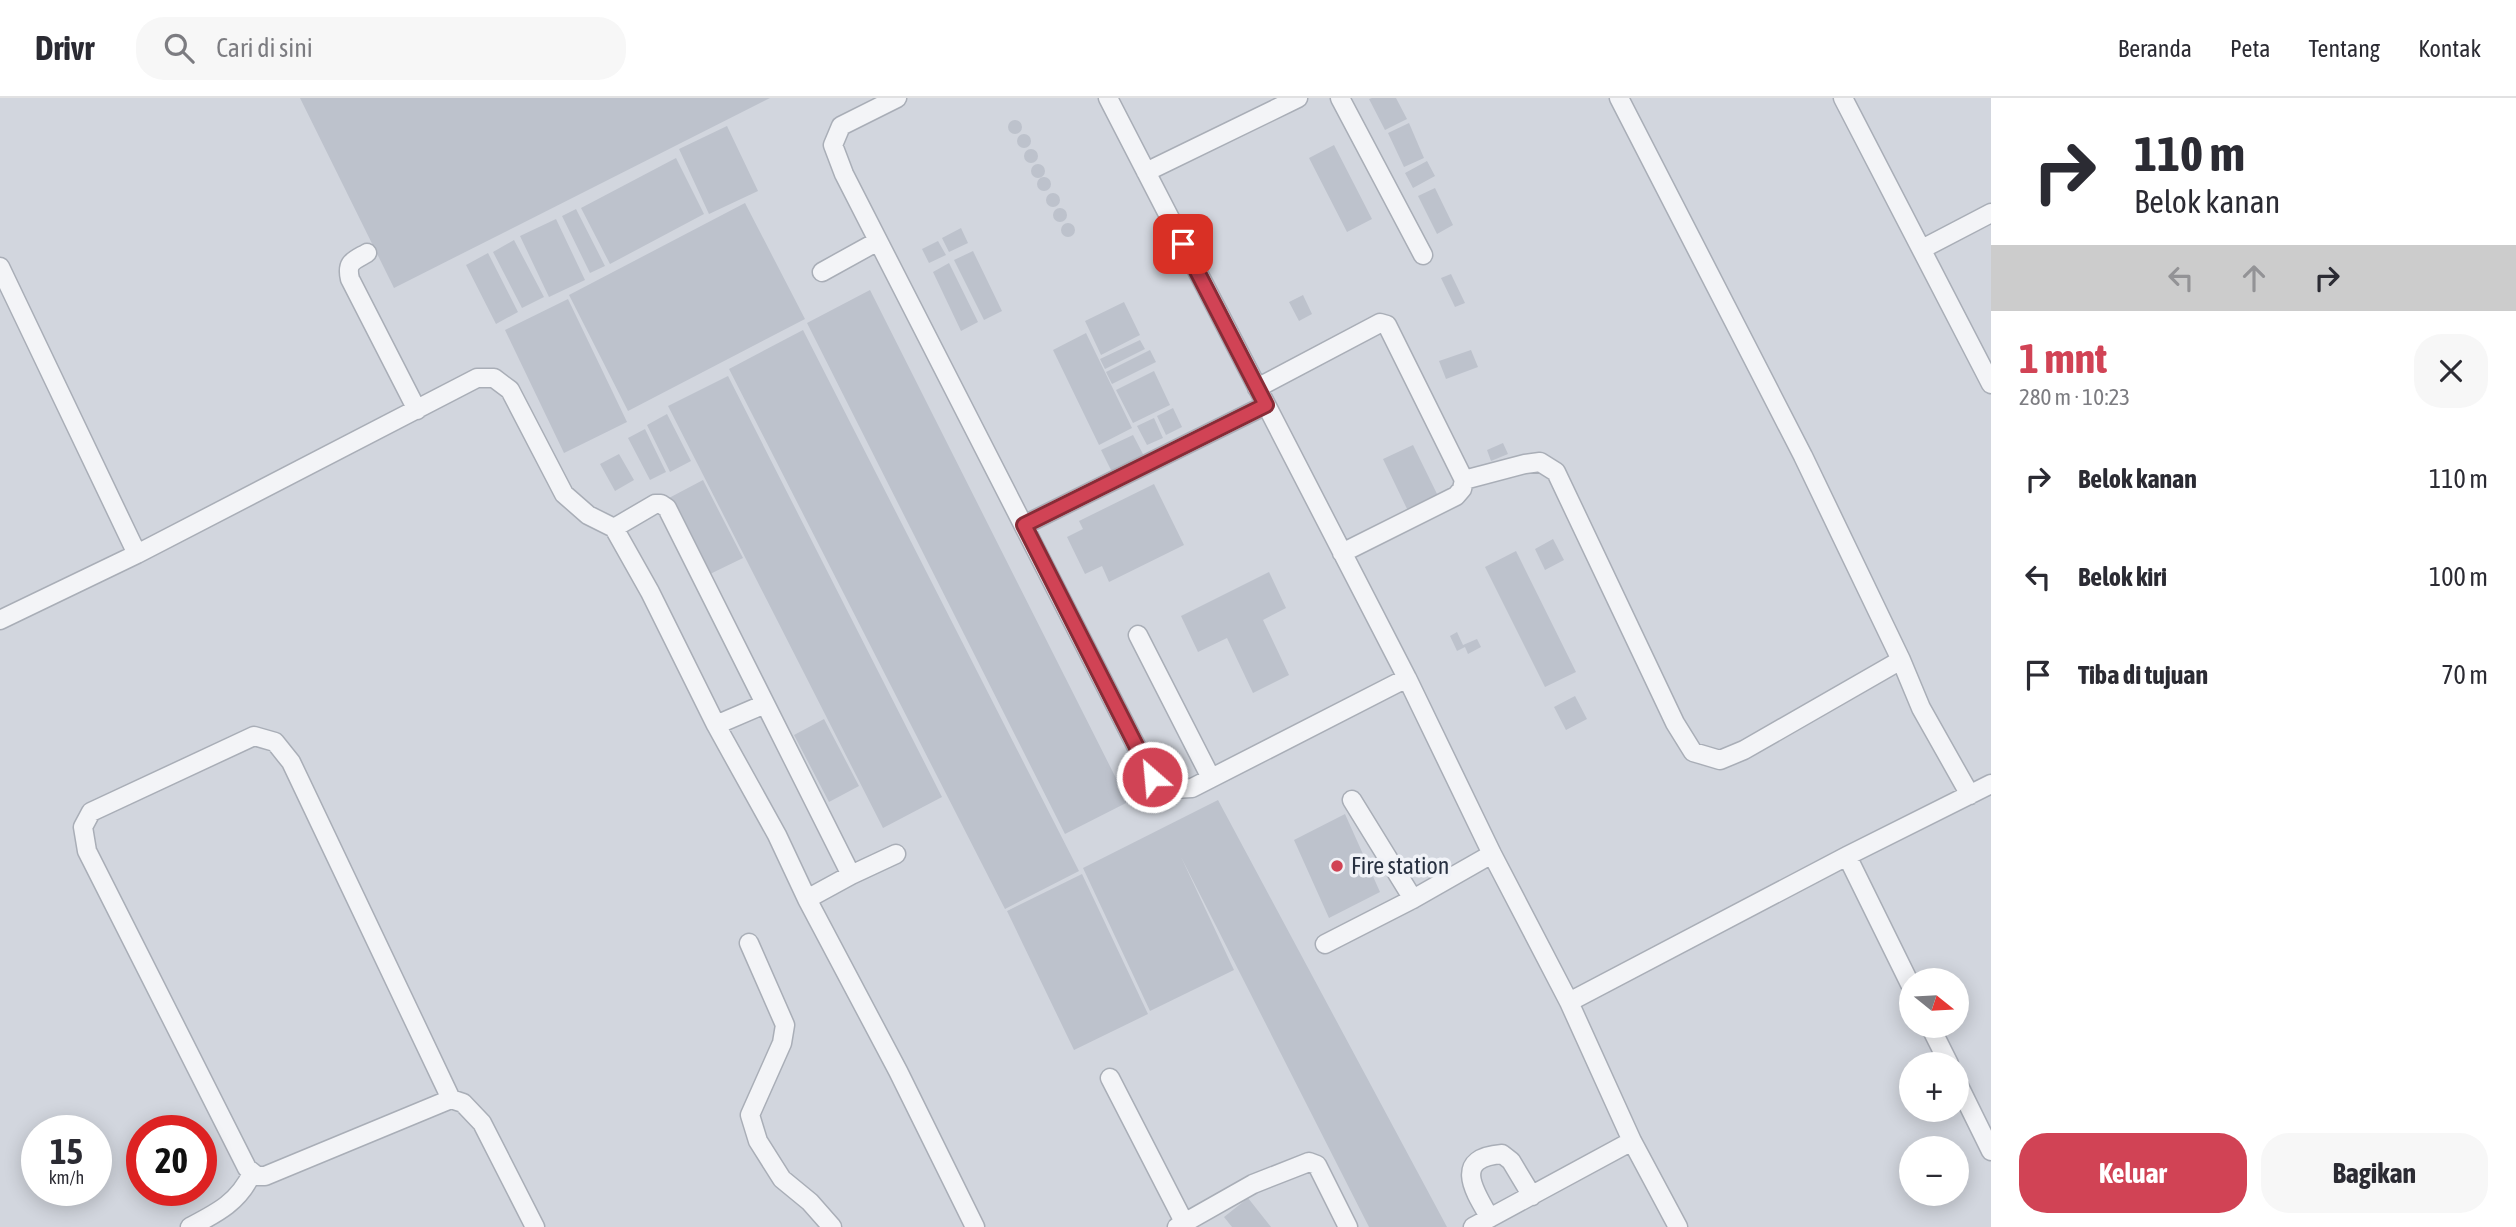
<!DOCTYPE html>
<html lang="id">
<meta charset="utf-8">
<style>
:root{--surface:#fff;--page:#f7f7f7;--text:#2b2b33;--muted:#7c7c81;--line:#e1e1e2;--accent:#d14355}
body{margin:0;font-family:"Asap Condensed",sans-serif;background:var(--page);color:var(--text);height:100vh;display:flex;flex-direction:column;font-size:26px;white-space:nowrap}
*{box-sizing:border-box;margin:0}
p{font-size:23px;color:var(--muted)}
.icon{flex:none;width:38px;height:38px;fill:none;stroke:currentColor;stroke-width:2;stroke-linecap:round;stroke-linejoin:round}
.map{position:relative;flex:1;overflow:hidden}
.drawer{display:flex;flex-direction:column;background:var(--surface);width:525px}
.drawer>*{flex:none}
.top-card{background:#fff;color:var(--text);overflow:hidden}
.needle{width:46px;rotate:108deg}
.fabs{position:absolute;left:1899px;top:870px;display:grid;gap:14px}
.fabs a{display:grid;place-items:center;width:70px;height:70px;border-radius:50%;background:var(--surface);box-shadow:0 4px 18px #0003;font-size:35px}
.speed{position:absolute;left:21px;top:1017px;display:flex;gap:14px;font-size:35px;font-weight:700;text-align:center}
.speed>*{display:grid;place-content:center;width:91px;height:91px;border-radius:50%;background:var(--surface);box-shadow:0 4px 18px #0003;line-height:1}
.speed small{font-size:18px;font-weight:400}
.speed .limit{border:10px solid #d22;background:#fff;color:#111}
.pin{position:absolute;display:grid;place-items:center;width:60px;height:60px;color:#fff;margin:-30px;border-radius:14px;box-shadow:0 4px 10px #0006}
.me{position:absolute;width:77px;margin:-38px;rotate:333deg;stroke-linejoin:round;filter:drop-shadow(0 0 5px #0008)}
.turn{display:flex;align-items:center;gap:24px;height:147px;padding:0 28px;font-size:32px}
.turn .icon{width:91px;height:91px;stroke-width:2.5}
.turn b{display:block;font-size:49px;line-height:60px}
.lanes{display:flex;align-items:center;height:66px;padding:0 28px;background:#0003;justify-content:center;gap:35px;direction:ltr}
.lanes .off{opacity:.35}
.round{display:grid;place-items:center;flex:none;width:74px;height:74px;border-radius:28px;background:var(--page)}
.headline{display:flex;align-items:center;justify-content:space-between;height:119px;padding:0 28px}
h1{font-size:42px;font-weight:700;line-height:52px;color:var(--accent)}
.cta{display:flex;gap:14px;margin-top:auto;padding:14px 28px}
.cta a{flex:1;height:80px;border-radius:28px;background:var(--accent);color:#fff;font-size:28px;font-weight:700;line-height:80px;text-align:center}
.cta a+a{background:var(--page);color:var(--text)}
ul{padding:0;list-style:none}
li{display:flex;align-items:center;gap:21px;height:98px;padding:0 28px}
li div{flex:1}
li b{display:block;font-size:26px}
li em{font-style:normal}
header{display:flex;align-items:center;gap:42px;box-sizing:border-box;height:98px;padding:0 35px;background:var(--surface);border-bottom:2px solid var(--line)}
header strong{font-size:33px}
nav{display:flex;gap:38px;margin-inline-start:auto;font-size:24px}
.search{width:490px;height:63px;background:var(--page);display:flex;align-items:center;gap:18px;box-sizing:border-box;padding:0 24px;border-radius:28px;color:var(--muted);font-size:26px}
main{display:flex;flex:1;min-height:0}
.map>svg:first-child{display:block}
.built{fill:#d2d6de;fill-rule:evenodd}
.building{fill:#bdc2cc}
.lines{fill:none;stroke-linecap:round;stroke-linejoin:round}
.minor-casing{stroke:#a9aeb7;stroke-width:21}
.minor{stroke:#f3f4f7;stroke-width:18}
.route-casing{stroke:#882c37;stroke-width:18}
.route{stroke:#d14355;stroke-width:12}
.poi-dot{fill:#d14355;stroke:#f0f2f7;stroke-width:2.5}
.labels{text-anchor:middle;stroke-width:7;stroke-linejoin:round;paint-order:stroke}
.poi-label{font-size:24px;fill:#283141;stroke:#f0f2f7;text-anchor:start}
</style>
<header>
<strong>Drivr</strong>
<div class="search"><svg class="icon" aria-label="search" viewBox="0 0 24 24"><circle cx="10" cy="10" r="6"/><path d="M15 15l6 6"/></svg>Cari di sini</div>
<nav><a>Beranda</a><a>Peta</a><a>Tentang</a><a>Kontak</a></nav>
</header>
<main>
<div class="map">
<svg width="1991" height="1129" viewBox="0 0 1991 1129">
<rect width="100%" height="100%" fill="#e0e4e9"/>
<!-- built -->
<path class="built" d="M0,0H1991V1129H0ZM1911,882H1956V928H1911ZM1911,966H1956V1012H1911ZM37,1032H96V1092H37ZM142,1032H201V1092H142ZM1911,1050H1956V1096H1911Z"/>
<!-- building -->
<path class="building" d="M300,0H770L394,190Z
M1372,0H1396L1407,21L1385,32L1369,1Z
M1008 29a7 7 0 1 1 14 0a7 7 0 1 1-14 0Z
M1409,25L1424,60L1404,69L1388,35Z
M727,28L758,93L709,116L679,51Z
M1017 43a7 7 0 1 1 14 0a7 7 0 1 1-14 0Z
M1334,47L1372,121L1347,134L1309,60Z
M1024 58a7 7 0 1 1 14 0a7 7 0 1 1-14 0Z
M676,60L704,116L610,166L581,110Z
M1427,63L1435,78L1413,90L1405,75Z
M1031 73a7 7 0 1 1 14 0a7 7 0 1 1-14 0Z
M1037 86a7 7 0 1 1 14 0a7 7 0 1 1-14 0Z
M1435,90L1453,127L1437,136L1418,98Z
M1046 102a7 7 0 1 1 14 0a7 7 0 1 1-14 0Z
M745,105L805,221L628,313L569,197Z
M1053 117a7 7 0 1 1 14 0a7 7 0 1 1-14 0Z
M576,111L605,168L590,175L562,118Z
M556,121L585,182L549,199L520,138Z
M1061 132a7 7 0 1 1 14 0a7 7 0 1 1-14 0Z
M961,130L968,145L949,154L942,140Z
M514,142L544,199L522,210L493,154Z
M938,143L946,157L929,165L922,151Z
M973,153L1002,213L984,222L954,162Z
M488,155L518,214L496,226L466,167Z
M949,165L978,224L961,233L933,174Z
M1451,176L1465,205L1455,209L1441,180Z
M870,192L1128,704L1065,736L807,225Z
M1303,197L1312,216L1299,223L1289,204Z
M568,201L627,324L564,355L505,232Z
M1124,204L1140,237L1101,257L1085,223Z
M803,232L1079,773L1005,811L729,271Z
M1086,235L1132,330L1099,347L1053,252Z
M1140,242L1145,251L1105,271L1100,261Z
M1150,252L1156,264L1112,286L1106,274Z
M1471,252L1478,269L1446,281L1439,263Z
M1154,273L1170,307L1133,325L1116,292Z
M728,278L942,699L883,730L668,308Z
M1173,310L1182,329L1166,337L1157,318Z
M667,316L691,363L670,374L647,327Z
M1154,320L1163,340L1147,347L1137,328Z
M645,331L666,374L650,382L628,340Z
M1133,337L1144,358L1112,374L1101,352Z
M1503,345L1508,356L1491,363L1487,352Z
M1413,347L1439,400L1409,415L1383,361Z
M619,356L634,382L615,393L600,366Z
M703,382L743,460L708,477L669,400Z
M1154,386L1184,447L1109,484L1102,468L1085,476L1067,439L1083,431L1079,423Z
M1553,441L1564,462L1545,472L1535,451Z
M1516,453L1576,574L1545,589L1485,469Z
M1269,474L1286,510L1263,522L1289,577L1253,595L1227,540L1198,554L1181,518Z
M1457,534L1463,547L1477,541L1481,549L1468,556L1465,549L1457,553L1450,538Z
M1575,598L1587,621L1566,632L1554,609Z
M824,621L859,688L829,704L794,637Z
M1218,702L1447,1129H1369L1181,759L1234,872L1150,913L1083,770Z
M1345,716L1380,794L1329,820L1294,742Z
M1082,776L1148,916L1074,952L1007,813Z
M1248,1100L1271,1129H1232L1224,1119Z"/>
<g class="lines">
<defs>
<path id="minor" d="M897,0L841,28L833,47L844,76L1152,679L1172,691L1192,690L1407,580
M1108,0L1407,580L1492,756L1569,904L1632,1043L1678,1129
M1340,0L1423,157
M1619,0L1803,358L1901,562
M1843,0L1991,286
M1146,74L1298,0
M1922,151L1991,115
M367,155C353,163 346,164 350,181L417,312
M0,169L137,456
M822,174L878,143
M1257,290L1380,225L1387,227L1464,382L1462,391L1456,398L1342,455
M1464,382L1525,366L1540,364L1556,374L1675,625L1693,654L1720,662L1744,652L1901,562L1921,610L1970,697
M1024,427L1266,307
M614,430L655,406H661L667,410L851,777L807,801
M0,522L137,456L477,280H494L510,292L564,396L588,417L614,430L650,494L716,627L777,737L807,801L898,973L975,1129
M1138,537L1211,680
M716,627L765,606
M1352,702L1413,801
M1847,758L1911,888
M851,777L896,756
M749,845L785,927L782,945L750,1017L758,1043L782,1081L810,1104L832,1129
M1325,846L1413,801L1492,756
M1569,904L1847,758L1991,686
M1930,928L1949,966
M1110,980L1184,1124
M1956,982L1991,1053
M451,1001L291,664L275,644L254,638L91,714L83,729L87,753L247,1070L257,1078H265L451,1001L463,1005L482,1025L535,1129
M1490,1120C1474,1093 1452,1060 1502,1056L1511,1063L1532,1098
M190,1129C217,1115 239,1104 252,1075
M1177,1129L1253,1086L1309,1064L1317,1067L1348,1129
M1473,1129L1632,1043"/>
</defs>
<!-- minor casing -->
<use href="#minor" class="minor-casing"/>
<!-- minor -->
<use href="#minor" class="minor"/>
</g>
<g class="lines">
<defs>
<path id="route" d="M1152,679L1024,427L1266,307L1183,146"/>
</defs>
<!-- route casing -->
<use href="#route" class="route-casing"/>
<!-- route -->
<use href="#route" class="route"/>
</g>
<!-- markers -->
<circle class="poi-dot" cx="1337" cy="768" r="7"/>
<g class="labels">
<!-- poi labels -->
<g class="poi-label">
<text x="1351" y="776">Fire station</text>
</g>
</g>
</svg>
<div class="fabs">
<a><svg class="needle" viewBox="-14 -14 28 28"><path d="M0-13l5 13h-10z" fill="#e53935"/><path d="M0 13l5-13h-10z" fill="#7c7c81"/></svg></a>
<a>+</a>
<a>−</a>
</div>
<div class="speed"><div>15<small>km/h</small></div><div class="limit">20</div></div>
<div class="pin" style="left:1183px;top:146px;background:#d93025"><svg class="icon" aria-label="arrive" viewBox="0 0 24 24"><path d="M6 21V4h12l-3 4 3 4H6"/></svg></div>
<svg class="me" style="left:1152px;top:679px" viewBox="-20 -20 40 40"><circle r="17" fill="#d14355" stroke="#fff" stroke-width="3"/><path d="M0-11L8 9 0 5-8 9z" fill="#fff"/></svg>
</div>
<section class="drawer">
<div class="top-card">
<div class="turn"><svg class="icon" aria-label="right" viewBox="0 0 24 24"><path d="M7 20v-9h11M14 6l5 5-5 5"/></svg><div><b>110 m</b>Belok kanan</div></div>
<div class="lanes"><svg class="icon off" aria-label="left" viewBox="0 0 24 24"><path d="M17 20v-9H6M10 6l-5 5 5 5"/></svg><svg class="icon off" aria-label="ahead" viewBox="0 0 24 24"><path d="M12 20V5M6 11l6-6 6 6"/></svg><svg class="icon" aria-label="right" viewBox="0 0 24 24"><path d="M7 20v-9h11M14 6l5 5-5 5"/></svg></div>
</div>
<div class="headline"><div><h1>1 mnt</h1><p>280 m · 10:23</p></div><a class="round"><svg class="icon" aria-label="close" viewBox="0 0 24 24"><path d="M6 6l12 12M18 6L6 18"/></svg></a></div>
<ul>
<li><svg class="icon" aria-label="right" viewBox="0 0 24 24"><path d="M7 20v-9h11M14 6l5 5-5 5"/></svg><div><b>Belok kanan</b></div><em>110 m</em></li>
<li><svg class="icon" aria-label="left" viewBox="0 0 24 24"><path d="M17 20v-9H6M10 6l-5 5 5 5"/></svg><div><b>Belok kiri</b></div><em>100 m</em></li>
<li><svg class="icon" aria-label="arrive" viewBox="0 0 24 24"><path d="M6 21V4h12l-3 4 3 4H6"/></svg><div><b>Tiba di tujuan</b></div><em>70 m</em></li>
</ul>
<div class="cta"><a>Keluar</a><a>Bagikan</a></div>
</section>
</main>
